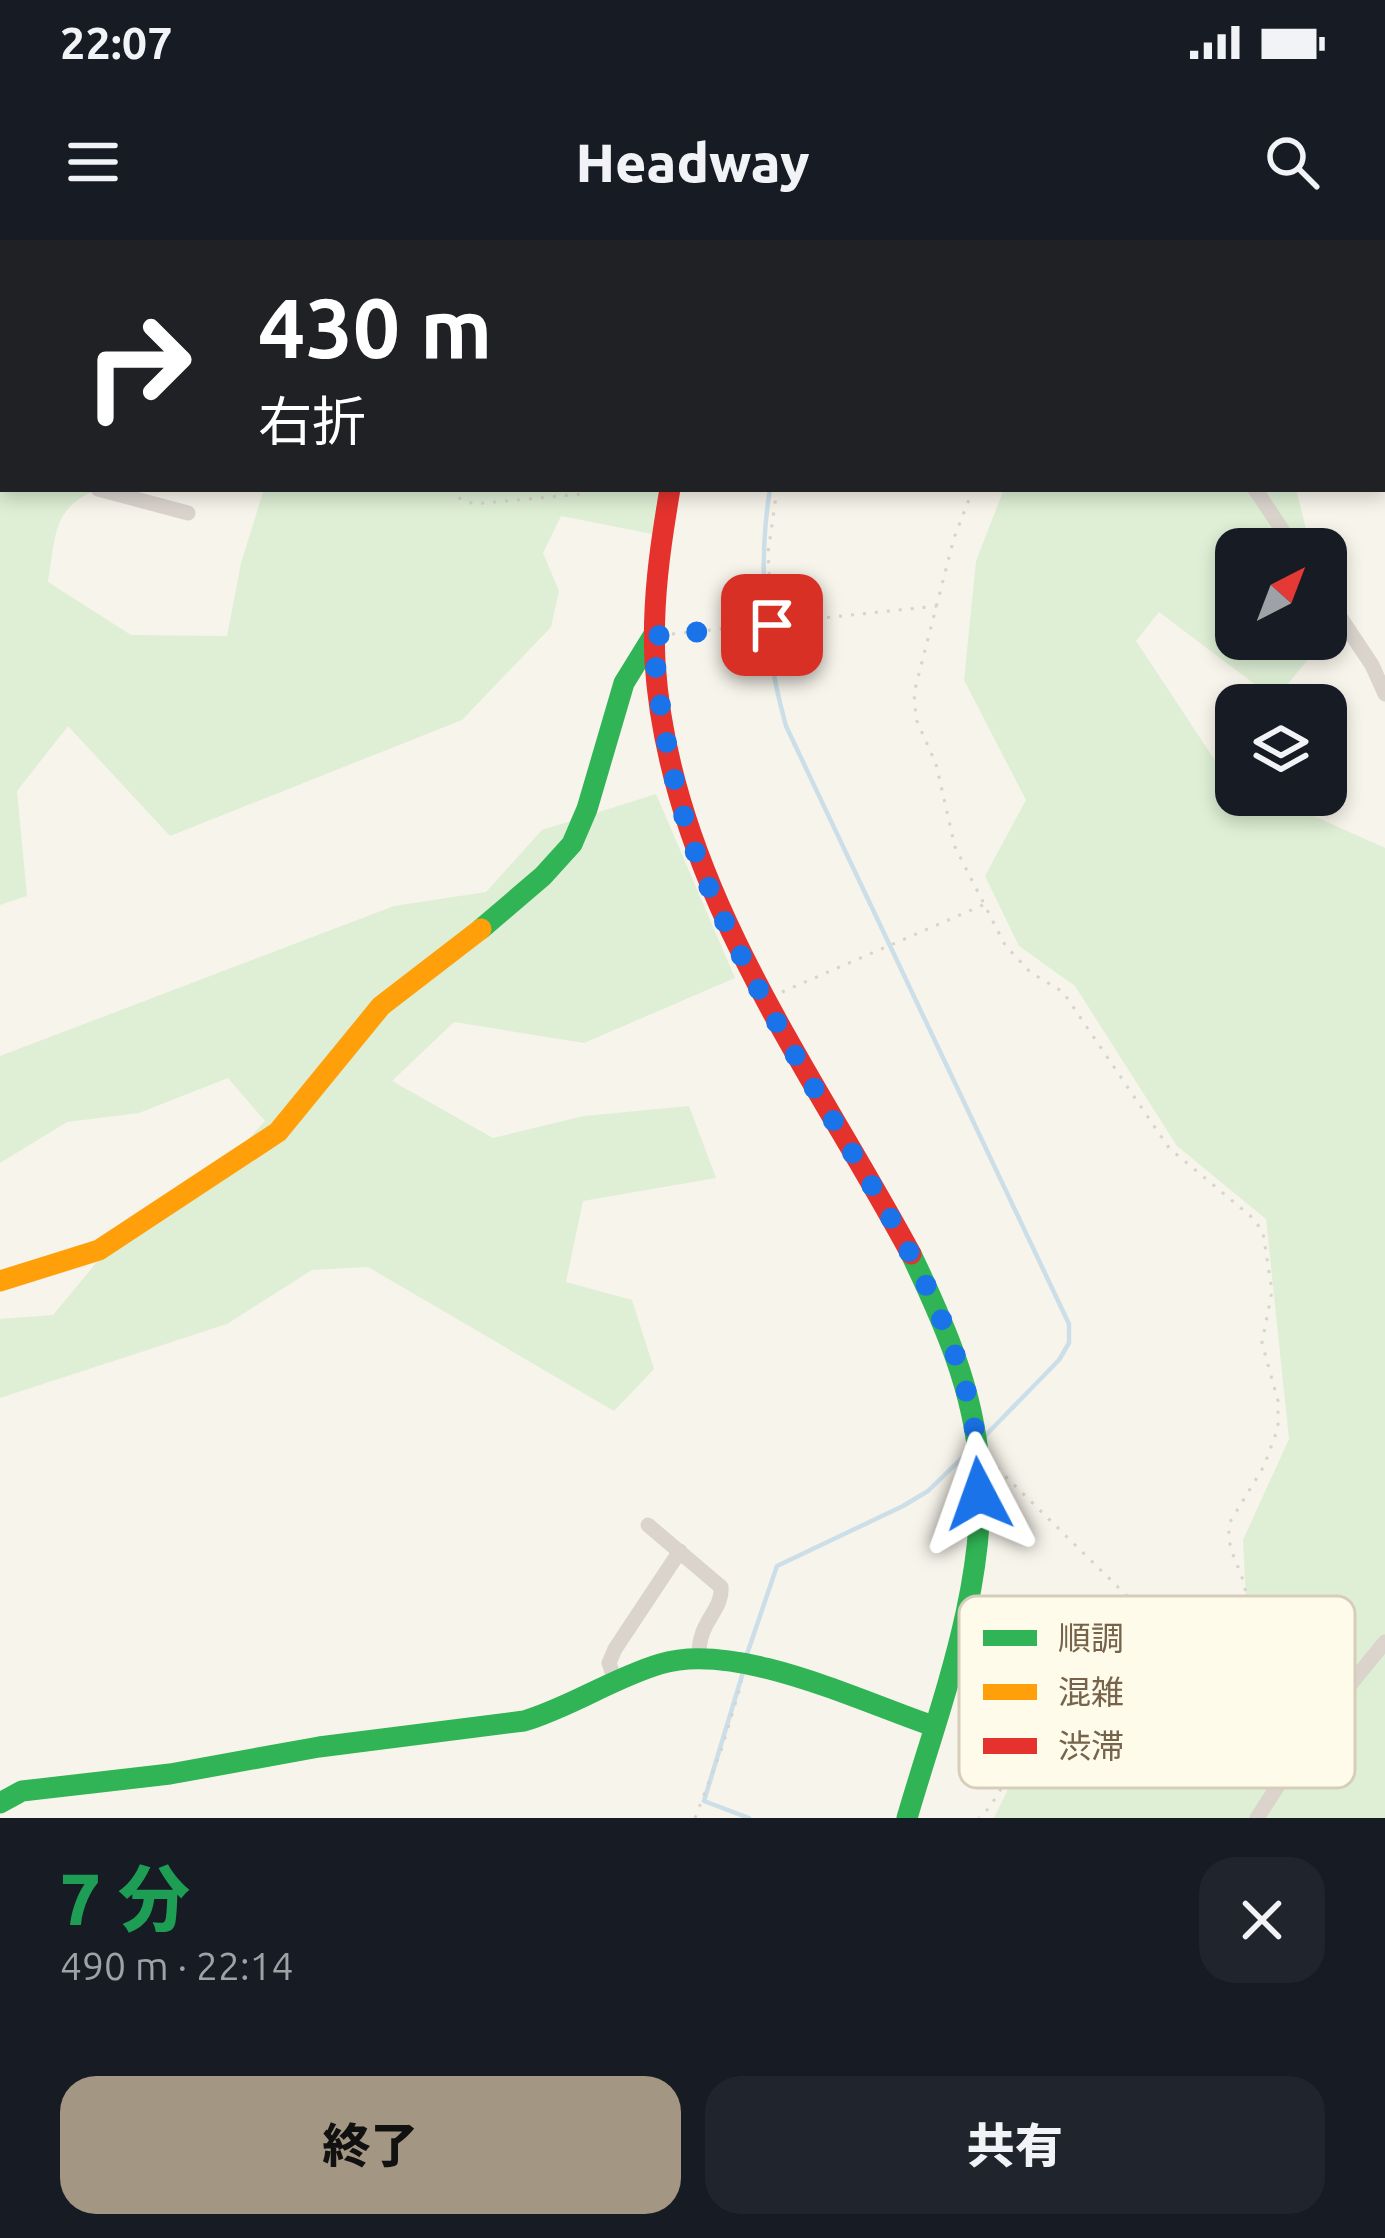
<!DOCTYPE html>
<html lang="ja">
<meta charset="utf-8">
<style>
:root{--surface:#171b24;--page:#20242c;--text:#f1f3f6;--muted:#9ea1a6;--accent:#a39682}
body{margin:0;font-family:Ubuntu,"Noto Sans JP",sans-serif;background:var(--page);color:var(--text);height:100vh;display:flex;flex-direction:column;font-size:45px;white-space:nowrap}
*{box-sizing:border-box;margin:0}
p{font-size:39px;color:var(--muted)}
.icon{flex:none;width:66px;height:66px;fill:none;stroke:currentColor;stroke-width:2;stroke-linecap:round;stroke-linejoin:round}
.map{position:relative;height:1578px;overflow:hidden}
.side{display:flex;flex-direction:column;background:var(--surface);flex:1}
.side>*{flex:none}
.top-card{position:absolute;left:0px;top:0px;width:1386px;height:252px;box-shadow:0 6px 18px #0003;background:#202124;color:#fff;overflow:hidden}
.needle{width:78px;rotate:42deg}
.fabs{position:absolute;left:1215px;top:288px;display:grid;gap:24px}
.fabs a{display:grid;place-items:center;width:132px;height:132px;border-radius:24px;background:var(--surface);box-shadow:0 6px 18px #0003;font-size:60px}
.pin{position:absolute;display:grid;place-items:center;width:102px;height:102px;color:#fff;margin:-51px;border-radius:24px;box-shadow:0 6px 18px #0006}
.me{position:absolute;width:132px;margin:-66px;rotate:356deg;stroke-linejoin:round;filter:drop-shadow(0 0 9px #0008)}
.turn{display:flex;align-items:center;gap:42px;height:252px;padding:0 60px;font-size:54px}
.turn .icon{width:156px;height:156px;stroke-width:2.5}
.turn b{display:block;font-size:84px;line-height:102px}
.round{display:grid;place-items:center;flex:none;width:126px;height:126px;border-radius:36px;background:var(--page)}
.summary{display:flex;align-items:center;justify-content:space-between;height:204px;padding:0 60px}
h1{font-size:72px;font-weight:800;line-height:90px;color:#1e9e55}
.primary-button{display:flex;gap:24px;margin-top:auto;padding:24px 60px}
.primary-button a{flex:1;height:138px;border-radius:36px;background:var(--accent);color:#111;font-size:48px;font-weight:800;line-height:138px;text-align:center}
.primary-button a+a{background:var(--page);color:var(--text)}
.status{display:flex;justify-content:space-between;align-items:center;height:84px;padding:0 60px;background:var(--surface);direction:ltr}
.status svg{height:33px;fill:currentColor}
header{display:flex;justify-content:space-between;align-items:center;height:156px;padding:0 60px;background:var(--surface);font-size:54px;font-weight:800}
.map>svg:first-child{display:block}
.green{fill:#deefd5}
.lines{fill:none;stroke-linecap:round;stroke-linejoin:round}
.stream{stroke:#ccdfe8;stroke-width:4.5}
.path{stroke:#d8d3cb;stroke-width:3;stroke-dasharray:3 9;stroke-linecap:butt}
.street{stroke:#dad4cd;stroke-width:15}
.fast{stroke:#30b455;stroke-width:21}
.slow{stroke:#ff9f0a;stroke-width:21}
.jam{stroke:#e5322d;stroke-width:21}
.route{stroke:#1a73e8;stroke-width:21;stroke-dasharray:0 37.8}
.key{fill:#fffbeb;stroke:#d6cdba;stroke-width:3}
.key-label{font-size:33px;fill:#766349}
</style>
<div class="status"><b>22:07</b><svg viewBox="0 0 49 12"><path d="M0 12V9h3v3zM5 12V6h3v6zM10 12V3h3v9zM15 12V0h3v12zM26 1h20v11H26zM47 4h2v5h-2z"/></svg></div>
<header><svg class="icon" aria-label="menu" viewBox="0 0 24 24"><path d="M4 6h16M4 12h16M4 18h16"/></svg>Headway<svg class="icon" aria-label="search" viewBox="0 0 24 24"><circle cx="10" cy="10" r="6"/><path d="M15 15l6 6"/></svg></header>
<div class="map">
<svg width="1385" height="1578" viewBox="0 0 1385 1578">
<rect width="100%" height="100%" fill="#f7f4eb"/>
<!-- green -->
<path class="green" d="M0,0L440,3H3V249H99C51,267 56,297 48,342L131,395L227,396L241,323L264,249H664L652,294L561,276L543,313L559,351L551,387L462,480L170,596L68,486L17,551L27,656L0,665Z
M1004,249H1296L1311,309H1236V399H1325L1286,446H1257L1159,372L1136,401L1226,537L1236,541V555H1267L1385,608V1578H994L1030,1504L1072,1465L1142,1489L1247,1380L1243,1300L1289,1199L1266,979L1177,906L1075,746L1019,706L985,636L1026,560L964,440L976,321Z
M656,554L735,738L584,803L454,782L392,841L493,898L584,876L689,866L716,938L583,961L566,1042L632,1060L654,1129L614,1171L368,1027L312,1030L227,1084L0,1158V1079L53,1075L102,1016L198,954L265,881L228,838L139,873L67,882L0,923V816L394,666L486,652L542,590Z"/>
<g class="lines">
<!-- stream -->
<path class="stream" d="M884,3L886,0
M770,249C757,330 764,407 786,486L1069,1084V1103L1059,1120L983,1198
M746,1417L777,1326L903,1266L928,1251L970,1210
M744,1429L704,1561L749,1578"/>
<!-- path -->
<path class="path" d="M1109,0L1110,3
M452,249L454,256L474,264L581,254L587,249
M973,249L954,298L914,453L916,479L936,524L955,607L1005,705L1030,732L1063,752L1169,908L1254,979L1263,993L1272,1051L1262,1103L1278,1161V1188L1264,1226L1230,1282C1224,1312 1244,1328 1246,1356C1250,1391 1209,1396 1189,1415C1170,1434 1170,1461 1145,1476C1124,1471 1104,1453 1083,1452C1031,1447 1013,1551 979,1578
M772,383L768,313L777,249
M672,394L937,366
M782,752L983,665
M997,1228L1187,1415
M695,1578L722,1508L742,1441"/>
<!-- street -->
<path class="street" d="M1158,3L1159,0
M0,243H3
M98,249L188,273
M1255,249L1295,309
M1326,356L1372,425L1385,454
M648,1285L721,1347C723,1371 698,1381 699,1416
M615,1441L609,1423L615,1409L680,1311
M1257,1578L1318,1484L1385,1402"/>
<!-- fast -->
<path class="fast" d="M481,689L543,636L572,604L587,569L624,443L653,396
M0,1563L22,1551L170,1534L319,1507L524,1481C571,1467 613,1438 660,1424C736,1401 857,1460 933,1486
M907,1578C940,1465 988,1344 979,1225C974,1150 943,1081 911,1014"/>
<!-- slow -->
<path class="slow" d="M775,3L776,0
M0,1041L99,1010L278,892L381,766L481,689"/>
<!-- jam -->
<path class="jam" d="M706,0L707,3
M670,249C660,307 652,363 655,422C669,642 810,827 911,1014"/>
</g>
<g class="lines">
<!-- route -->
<path class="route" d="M772,385L653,396C660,486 677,578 715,661C750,738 793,813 836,885C902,997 982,1119 979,1254"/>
</g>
<!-- legend -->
<rect x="959" y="1356" width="396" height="192" rx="18" class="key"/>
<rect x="983" y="1390" width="54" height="16" fill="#30b455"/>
<rect x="983" y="1444" width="54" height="16" fill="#ff9f0a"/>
<rect x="983" y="1498" width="54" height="16" fill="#e5322d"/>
<g class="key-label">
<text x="1058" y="1410">順調</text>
<text x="1058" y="1464">混雑</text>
<text x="1058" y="1518">渋滞</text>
</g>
</svg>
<div class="fabs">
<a><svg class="needle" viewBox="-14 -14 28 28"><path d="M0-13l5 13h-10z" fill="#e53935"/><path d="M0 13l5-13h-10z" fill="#9ea1a6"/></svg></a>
<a><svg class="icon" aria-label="layers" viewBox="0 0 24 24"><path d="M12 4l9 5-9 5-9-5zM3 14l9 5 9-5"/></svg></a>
</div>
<div class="pin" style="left:772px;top:385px;background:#d93025"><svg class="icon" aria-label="arrive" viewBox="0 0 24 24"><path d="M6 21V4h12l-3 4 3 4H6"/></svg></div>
<svg class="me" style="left:979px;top:1254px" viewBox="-20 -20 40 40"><path d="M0-17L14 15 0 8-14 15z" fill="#1a73e8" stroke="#fff" stroke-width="4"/></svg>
<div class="top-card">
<div class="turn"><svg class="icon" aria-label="right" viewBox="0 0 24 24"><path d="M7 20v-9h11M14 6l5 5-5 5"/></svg><div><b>430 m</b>右折</div></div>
</div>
</div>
<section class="side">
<div class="summary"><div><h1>7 分</h1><p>490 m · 22:14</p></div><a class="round"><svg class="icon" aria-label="close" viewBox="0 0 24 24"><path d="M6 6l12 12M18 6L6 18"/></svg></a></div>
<div class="primary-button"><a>終了</a><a>共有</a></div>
</section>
